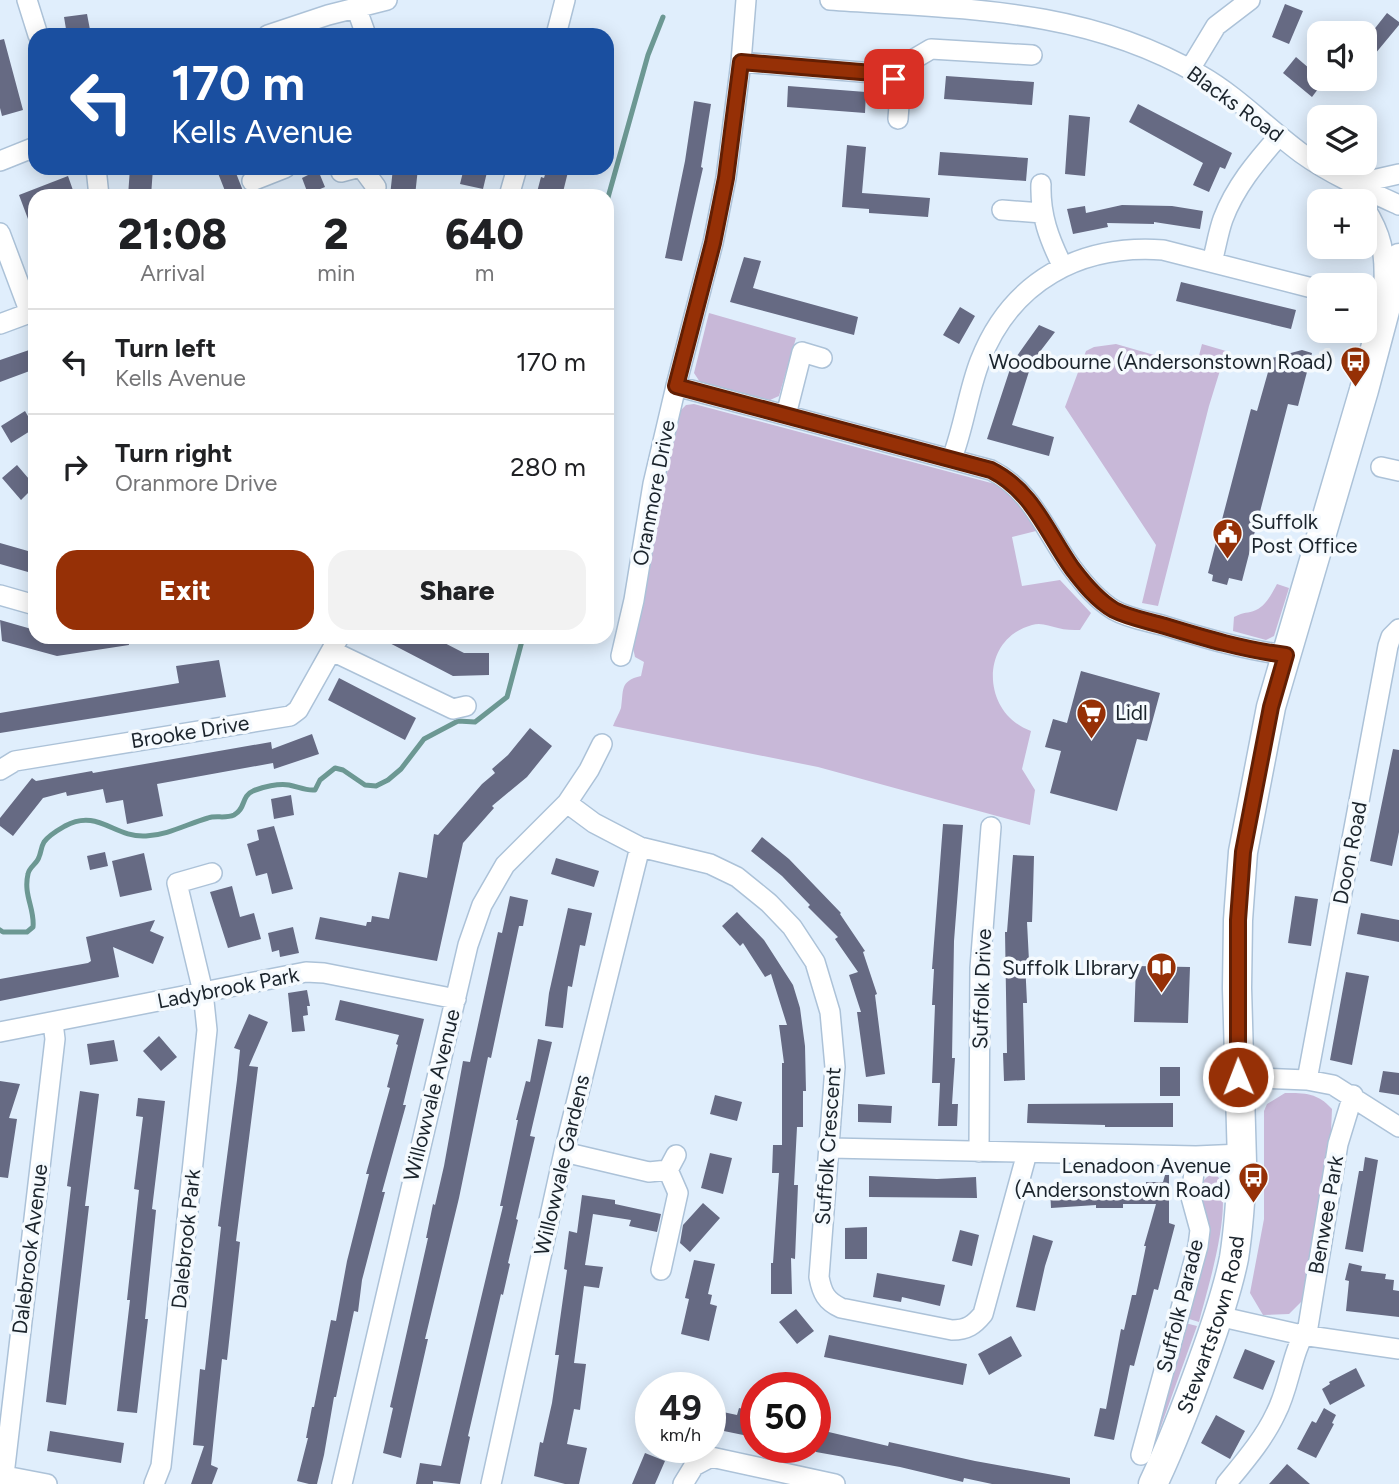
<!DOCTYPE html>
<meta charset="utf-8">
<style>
:root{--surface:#fff;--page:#f2f2f2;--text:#202124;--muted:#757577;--line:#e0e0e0;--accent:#963006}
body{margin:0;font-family:Figtree,sans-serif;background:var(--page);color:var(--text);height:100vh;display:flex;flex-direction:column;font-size:26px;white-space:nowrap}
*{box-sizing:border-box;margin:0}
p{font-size:23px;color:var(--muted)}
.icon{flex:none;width:38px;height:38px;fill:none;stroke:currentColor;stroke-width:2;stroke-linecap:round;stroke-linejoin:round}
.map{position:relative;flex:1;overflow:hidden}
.panel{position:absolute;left:28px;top:189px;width:586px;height:455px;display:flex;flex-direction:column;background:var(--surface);border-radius:21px;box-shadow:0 4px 18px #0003}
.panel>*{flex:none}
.guide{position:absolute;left:28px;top:28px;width:586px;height:147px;border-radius:21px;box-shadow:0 4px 18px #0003;background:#1a4fa0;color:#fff;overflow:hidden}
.controls{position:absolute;left:1307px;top:21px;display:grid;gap:14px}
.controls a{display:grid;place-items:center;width:70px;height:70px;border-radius:14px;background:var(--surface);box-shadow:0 4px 18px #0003;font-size:35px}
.speed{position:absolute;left:635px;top:1372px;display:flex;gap:14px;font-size:35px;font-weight:700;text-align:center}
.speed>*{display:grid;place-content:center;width:91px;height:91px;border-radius:50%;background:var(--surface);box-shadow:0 4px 18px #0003;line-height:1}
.speed small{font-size:18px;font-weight:400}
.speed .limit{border:10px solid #d22;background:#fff;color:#111}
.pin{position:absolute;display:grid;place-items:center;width:60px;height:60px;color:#fff;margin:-30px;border-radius:14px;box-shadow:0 4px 10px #0006}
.me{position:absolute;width:77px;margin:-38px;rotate:359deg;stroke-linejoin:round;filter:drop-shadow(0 0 5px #0008)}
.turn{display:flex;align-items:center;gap:24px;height:147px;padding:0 28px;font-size:32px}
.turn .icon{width:91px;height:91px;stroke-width:2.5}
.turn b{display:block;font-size:49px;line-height:60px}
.eta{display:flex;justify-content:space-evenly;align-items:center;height:119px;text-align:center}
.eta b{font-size:42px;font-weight:800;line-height:49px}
.primary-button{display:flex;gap:14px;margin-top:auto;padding:14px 28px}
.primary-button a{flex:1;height:80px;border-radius:21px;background:var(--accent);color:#fff;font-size:28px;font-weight:800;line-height:80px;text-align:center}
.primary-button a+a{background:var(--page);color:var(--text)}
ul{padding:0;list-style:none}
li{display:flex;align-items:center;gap:21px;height:105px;padding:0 28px;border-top:2px solid var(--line)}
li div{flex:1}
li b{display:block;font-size:26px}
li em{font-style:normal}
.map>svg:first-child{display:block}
.green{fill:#c8b8d8}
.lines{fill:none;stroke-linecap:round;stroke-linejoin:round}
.stream{stroke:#6c9893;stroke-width:5}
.building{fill:#666a83}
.street-casing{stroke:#acc2d8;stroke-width:22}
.secondary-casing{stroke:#acc2d8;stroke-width:31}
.street{stroke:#fff;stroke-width:19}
.secondary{stroke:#fff;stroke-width:28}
.route-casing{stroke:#621f04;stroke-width:18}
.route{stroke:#963006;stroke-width:12}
.labels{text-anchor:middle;stroke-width:7;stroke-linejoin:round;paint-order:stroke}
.street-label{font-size:21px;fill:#1b242c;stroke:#f5fafe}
.poi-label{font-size:21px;fill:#1b242c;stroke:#f5fafe;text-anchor:end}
</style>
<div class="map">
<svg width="1399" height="1484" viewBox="0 0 1399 1484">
<rect width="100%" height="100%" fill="#e0eefc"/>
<!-- green -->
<path class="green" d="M709,313L796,338L779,396L770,400L700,382L694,373Z
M1116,344L1196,367L1202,344L1226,351L1209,406L1158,606L1142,603L1156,545L1065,407L1086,351L1094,347Z
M694,404L995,484L1018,501L1040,530L1012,537L1022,586L1060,580L1091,613L1080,630C1073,630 1065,630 1058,628C1049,626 1041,622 1032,625C978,640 982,714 1031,731L1022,769L1035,790L1030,825L818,767L613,726C615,720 619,714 621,708C624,691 619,681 641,676L644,662L635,657L633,648L679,412L686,405Z
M1277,584L1289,588L1274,636L1266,640L1233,631L1234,617C1245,611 1247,614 1256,610C1266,606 1272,593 1277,584Z
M1285,1093C1305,1093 1318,1093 1332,1109L1331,1132L1308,1285L1303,1300L1289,1314L1263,1315L1250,1293L1264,1219V1111L1267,1104Z
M1209,1175H1217C1235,1203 1207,1290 1199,1322L1186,1318L1199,1194L1203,1181Z
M1185,1323L1197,1326L1152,1451Z"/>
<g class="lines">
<!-- stream -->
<path class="stream" d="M607,201L648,55L663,17
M0,930L3,932H27L33,927C35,909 23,895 28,874C29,867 37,864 39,857C41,853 41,847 44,842C49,835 58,830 65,826C98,808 114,838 146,836C168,835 187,824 208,818C216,815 225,819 234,815C246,809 241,796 253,791C262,787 279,783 289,785C299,787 306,791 315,790L320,780L335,768L343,770L365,785L376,786L388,780L401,769L424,739L458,721L475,722L507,697L523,637"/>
</g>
<!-- building -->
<path class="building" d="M1285,4L1303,11L1289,44L1272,37Z
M1387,13L1399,22V25L1365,66V41Z
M87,14L91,35H67L64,17Z
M4,39L23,110L2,116L0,108V40Z
M1296,57L1324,81L1312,97L1283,73Z
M946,76L1034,82L1032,105L944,99Z
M788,86L866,92L865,113L787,107Z
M694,101L711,104L701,167L703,168L682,261L665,258L685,161Z
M1138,104L1232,153L1225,169L1220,167L1209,192L1193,185L1203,163L1129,122Z
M1069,115L1090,117L1085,176L1065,174Z
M847,145L866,147L862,193L930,198L928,217L869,213V209L842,207Z
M940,152L1028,158L1026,181L938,175Z
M130,168H153L151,196H128Z
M216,168H234L245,196H227Z
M393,168H418L415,196H390Z
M464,168H488L483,189L460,184Z
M547,168H569L562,196H536L541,177L544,178Z
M318,170L325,187L308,194L302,178Z
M68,176L75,196H35L34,235L19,195Z
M1122,205L1172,206L1203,211L1200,229L1154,222V224L1107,223L1108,227L1073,234L1067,209L1085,206L1086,213Z
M744,257L761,261L753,288L858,317L854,335L730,302Z
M1181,282L1296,310L1291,329L1176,301Z
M960,307L975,316L959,344L943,335Z
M1039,325L1055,332L1032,362L1012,425L1054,437L1049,456L987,439L1012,363Z
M35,348V369L0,382V360Z
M1302,350L1312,353L1298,406L1288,404L1242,581L1229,578L1227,585L1212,581L1213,575L1208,573L1251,409L1257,411L1272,358Z
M25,411L35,428L11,443L1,426Z
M17,465L35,486L21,500L2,478Z
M0,543L35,553V574L0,564Z
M0,620L35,630V637H128L129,645L57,656L2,641Z
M378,637H433L464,653H489V675L453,676Z
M219,660L226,697L0,733V713L179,683L176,666Z
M1081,671L1160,693L1147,741L1137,739L1117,811L1050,793L1061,751L1045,747L1053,719L1067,723Z
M339,678L416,718L405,740L328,700Z
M530,728L552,746L527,777L492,806L494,808L463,843L437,961L315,939L320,917L366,926L367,922H371L372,916L389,919L399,872L427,878L434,834L438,835L482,784L495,773L492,769L508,755Z
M312,734L319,754L274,769L273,763L157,784L163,816L127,824L123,800L106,803L103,789L67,796L66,792L43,798L13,836L0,826V818L32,778L36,781L92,771L93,773L271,742L272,749Z
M1393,749L1399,750V832L1392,866L1370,861Z
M291,795L294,815L274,819L271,799Z
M943,824L963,825L954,941L952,1058H955L952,1104H958L957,1126H938L940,1083H932L935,1005H932L934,969H932Z
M274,826L293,889L272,894L267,873L256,876L247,844L259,840L257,830Z
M762,837L789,859L841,913L840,914L865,951L863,952L877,994L875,995L885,1074L866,1077L857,1012H861L849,975L858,972L835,939L838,937L808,907L810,905L782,876L751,851Z
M105,852L108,866L90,870L87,856Z
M144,853L152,890L120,897L112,861Z
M1013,855L1034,856L1033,893L1032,922H1027L1029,961H1025L1027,1003H1023L1025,1080L1004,1081L1003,1053H1007L1005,932H1007Z
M556,858L599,871L594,887L551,874Z
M232,886L240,917L254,913L261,939L228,948L210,892Z
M510,896L528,900L523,926H519L491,1058L488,1057L459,1198L425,1339H428L401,1458L383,1453L393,1408L390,1407L428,1238H426L433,1204L435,1205L444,1166L463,1061L470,1062L498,932L502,933Z
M1295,896L1318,899L1311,946L1288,943Z
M568,908L592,913L585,946L580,945L572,987L568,986L563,1028L545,1026L549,993Z
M737,912L764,940L793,985L800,1008L805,1046L806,1091H803V1127H797L794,1185H798L795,1259L791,1258L792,1294H771V1263H773L779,1173H772L773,1145H782V1063H784L779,1025H787L771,974L765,977L743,943L740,946L722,926Z
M1361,913L1399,920V942L1357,934Z
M155,920L150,931L164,937L153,964L113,947L119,977L0,1001V979L88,963L91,961L86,937Z
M293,927L299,953L280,957L279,950L272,952L268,933Z
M1136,966L1190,967L1188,1023L1134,1022Z
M1346,972L1369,976L1352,1065L1330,1060Z
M307,990L310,1006H307L308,1015L303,1016L305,1031L292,1032L288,993Z
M340,1000L424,1019L403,1105H406L382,1192H385L362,1280L358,1312L354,1311L336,1397H334L324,1455L317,1484H309L297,1481L308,1438H306L312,1407H314L331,1320L336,1321L347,1261L369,1174H366L390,1088L387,1087L398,1045L396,1044L399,1035L335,1020Z
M249,1014L268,1022L249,1066L258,1067L236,1241L240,1242L227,1360L222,1359L216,1416L211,1465L218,1468L212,1484H191L204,1446L193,1445L200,1369L205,1370L221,1227L218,1226L237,1080L240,1050L234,1048Z
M159,1036L177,1057L161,1071L143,1051Z
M538,1039L552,1042L530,1136L535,1137L516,1219L518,1220L508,1263L510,1264L503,1295L501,1294L468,1436L470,1437L460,1484L433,1481V1484H416L420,1463L441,1466L503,1206H500L518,1120H516L526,1081L530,1082Z
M114,1040L118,1061L90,1065L87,1044Z
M1160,1067H1180V1096H1160Z
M1383,1071L1399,1073V1095L1379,1092Z
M0,1081L20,1084L9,1118L17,1119L8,1178L0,1177Z
M80,1091L99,1094L85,1206H89L66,1405L46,1402L71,1187L67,1186Z
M715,1095L742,1102L737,1121L710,1114Z
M138,1098L165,1101L152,1209L156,1210L145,1319H148L137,1413L117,1411L130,1300H127L139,1190L134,1189L143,1117L136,1116Z
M1173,1103V1127H1105V1125L1027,1123L1028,1104Z
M858,1104L892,1106L891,1123L858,1122Z
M710,1153L732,1158L723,1194L701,1188Z
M1365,1157L1378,1160L1363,1252L1345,1249L1359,1171H1363Z
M1165,1175H1169V1223L1175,1225L1158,1290L1154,1289L1134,1366L1130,1365L1114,1440L1094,1436L1100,1408L1106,1409L1121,1329L1124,1330L1132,1295H1136L1146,1246H1144L1156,1204H1123V1208H1096V1205L1051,1208L1050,1188L1146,1186V1182H1163Z
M869,1176L937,1179L976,1177L977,1198L869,1197Z
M582,1195L615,1200V1204L661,1214L657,1232L629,1226L631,1220L593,1214L585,1265L603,1267L599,1288L584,1286L574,1363L586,1364L580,1410L574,1409L567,1444L587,1448L579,1484H565L534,1476L540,1442L543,1443L552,1403L559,1355H555L567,1270L564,1269L569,1231L577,1233Z
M703,1203L720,1218L690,1252L680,1243L683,1225Z
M867,1227V1259H845V1228Z
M960,1230L979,1235L972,1266L952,1261Z
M1033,1235L1053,1241L1045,1266L1035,1311L1016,1307Z
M694,1260L715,1264L708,1294L712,1295L710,1304L717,1306L709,1341L681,1334L689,1299L685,1298Z
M1349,1263L1362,1266L1361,1271L1386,1274L1385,1279L1394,1280L1393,1290L1399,1291V1317L1346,1311L1349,1281L1345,1280Z
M877,1273L945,1285L940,1306L902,1297L901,1302L873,1297Z
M796,1309L814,1331L797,1344L779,1322Z
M829,1335L967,1364L963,1385L824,1357Z
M1011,1336L1022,1356L989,1375L978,1354Z
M1245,1349L1275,1361L1263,1390L1233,1378Z
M1356,1368L1365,1386L1330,1405L1322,1389L1330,1384L1329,1382Z
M739,1408L753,1411L748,1436L719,1430L723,1412L737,1415Z
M1324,1408L1336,1415L1332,1423L1334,1424L1316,1458L1297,1449L1312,1421L1316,1423Z
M1216,1415L1245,1431L1230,1459L1201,1443Z
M816,1429L888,1446L889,1442L975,1461L1070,1478V1484H992L964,1478L963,1482L900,1467L816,1452Z
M50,1431L124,1443L121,1463L47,1451Z
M645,1453L665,1461L655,1484H632Z
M1287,1464L1310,1484H1269Z"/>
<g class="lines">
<defs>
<path id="street" d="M27,0L38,35
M830,0C960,9 1084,7 1200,75C1237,96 1266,127 1301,153C1330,174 1366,190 1399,205
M356,7L366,35
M268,35L328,15L387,0
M556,35L565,0
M741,62L885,74C904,84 899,100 898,119
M1190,69L1216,26L1250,0
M894,79L914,59L931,49L1032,55
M0,161L35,147
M96,168L99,196
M362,168L376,187
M341,172L356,168
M1352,180L1368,181L1399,174
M252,181L285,168
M1041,184C1040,215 1049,239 1063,267
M509,196L517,168
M1365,208C1382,235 1385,252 1384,284
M1002,210L1042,213
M0,233L30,313
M1212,262C1216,248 1218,233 1223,219C1235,187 1256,162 1279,136
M0,324L35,311
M676,386L991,470C1033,491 1046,533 1072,568C1084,584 1097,600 1114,610C1130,619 1148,621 1165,626C1204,638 1245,650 1286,655
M786,415L802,352L822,358
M952,458C964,427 968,392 980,361C1011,281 1080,244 1163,250L1320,290
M1381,467L1399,471
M0,595L35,605
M332,651L453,709L466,706
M621,656L634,600L653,484L676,386L713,243L726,178L741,62L746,0
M0,770L15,761L290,716L298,710L339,637
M567,803L594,823L640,847L710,864L737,877L769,903L792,927L815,962L830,1012L835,1067L819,1277C822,1293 826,1301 841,1308L952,1330C967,1330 974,1325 983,1314L1027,1153
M0,1032L306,972L324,973L456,999
M1238,1077L1307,1080L1333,1085L1399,1127
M1307,1080L1388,646L1391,637L1399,629
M830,1148L1196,1156L1242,1154
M564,1152L649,1172L668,1170L676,1155
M979,1152L980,968L991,827
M661,1270L678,1193L668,1170
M1218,1316L1302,1335L1399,1349
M1141,1455L1198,1246L1200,1230L1191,1197L1196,1156
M0,1475L47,1484
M4,1475L55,1039L53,1023
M154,1484L161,1466L207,1030L203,992L177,883L212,873
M342,1484L468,945L482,905L505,865L567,803L589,770L602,744
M491,1484L564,1152L640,847
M683,1484L694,1466L711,1457L835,1484
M1226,1484C1244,1462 1264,1439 1276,1413C1290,1386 1291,1353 1308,1327L1338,1144L1353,1095"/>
<g id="secondary">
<path id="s1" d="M1153,1484C1172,1444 1188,1402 1203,1360C1215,1327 1227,1293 1234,1258C1239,1226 1241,1194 1242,1162L1237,988L1238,920L1243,852L1271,707L1364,390L1399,258"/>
</g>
</defs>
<!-- street casing -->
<use href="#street" class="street-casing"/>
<!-- secondary casing -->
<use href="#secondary" class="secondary-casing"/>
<!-- street -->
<use href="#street" class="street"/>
<!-- secondary -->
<use href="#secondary" class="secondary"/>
</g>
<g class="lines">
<defs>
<path id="route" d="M894,79L885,74L741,62L726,178L713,243L676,386L991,470C1033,491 1047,533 1072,568C1084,584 1097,600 1114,610C1130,618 1148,621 1165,626C1204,638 1245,650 1286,655L1271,707L1243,852L1238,920V1077"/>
</defs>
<!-- route casing -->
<use href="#route" class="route-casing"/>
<!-- route -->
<use href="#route" class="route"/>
</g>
<!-- icons -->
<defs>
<symbol id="bus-pin" viewBox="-11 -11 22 30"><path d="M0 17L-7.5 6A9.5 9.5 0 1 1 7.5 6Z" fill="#963006" stroke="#f5fafe"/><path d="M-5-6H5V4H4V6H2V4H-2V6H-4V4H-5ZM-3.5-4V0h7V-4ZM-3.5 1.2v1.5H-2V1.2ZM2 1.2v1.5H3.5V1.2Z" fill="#fff"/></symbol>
<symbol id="civic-pin" viewBox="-11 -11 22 30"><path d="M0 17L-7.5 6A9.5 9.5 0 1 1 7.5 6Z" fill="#963006" stroke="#f5fafe"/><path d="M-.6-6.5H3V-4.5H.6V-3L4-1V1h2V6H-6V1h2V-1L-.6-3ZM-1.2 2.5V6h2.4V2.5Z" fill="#fff"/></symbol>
<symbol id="supermarket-pin" viewBox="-11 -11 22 30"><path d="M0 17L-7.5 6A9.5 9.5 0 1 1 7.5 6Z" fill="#963006" stroke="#f5fafe"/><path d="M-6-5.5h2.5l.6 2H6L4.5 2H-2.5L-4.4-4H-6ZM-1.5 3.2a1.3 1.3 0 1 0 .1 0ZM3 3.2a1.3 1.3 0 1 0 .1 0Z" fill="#fff"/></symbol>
<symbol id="library-pin" viewBox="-11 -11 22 30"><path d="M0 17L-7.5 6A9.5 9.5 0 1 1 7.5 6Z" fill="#963006" stroke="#f5fafe"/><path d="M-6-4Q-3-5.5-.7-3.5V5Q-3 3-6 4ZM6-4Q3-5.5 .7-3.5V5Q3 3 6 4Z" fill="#fff"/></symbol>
</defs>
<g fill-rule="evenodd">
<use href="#bus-pin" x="1338" y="344" width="35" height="47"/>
<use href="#civic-pin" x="1210" y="516" width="35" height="47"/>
<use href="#supermarket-pin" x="1074" y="696" width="35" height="47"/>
<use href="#library-pin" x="1144" y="950" width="35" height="47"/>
<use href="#bus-pin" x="1236" y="1160" width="35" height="47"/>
</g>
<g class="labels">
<!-- street labels -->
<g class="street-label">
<text transform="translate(1235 104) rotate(36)" y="7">Blacks Road</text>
<text transform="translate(654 493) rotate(-79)" y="7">Oranmore Drive</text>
<text transform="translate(190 732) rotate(-9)" y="7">Brooke Drive</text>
<text transform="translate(1350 853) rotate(-79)" y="7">Doon Road</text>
<text transform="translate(228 988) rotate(-11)" y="7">Ladybrook Park</text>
<text transform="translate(982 989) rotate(-88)" y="7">Suffolk Drive</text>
<text transform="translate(432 1095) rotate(-76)" y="7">Willowvale Avenue</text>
<text transform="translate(828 1146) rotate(-86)" y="7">Suffolk Crescent</text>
<text transform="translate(562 1165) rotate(-77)" y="7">Willowvale Gardens</text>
<text transform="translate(1326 1215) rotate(-80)" y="7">Benwee Park</text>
<text transform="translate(186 1239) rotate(-84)" y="7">Dalebrook Park</text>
<text transform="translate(30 1249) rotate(-83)" y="7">Dalebrook Avenue</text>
<text transform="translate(1180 1306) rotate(-76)" y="7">Suffolk Parade</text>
<text dy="7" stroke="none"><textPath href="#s1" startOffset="170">Stewartstown Road</textPath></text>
</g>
<!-- poi labels -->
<g class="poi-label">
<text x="1333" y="369">Woodbourne (Andersonstown Road)</text>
<text x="1251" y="529" text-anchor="start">Suffolk<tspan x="1251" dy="24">Post Office</tspan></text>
<text x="1115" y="720" text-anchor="start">Lidl</text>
<text x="1139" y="975">Suffolk LIbrary</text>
<text x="1231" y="1173">Lenadoon Avenue<tspan x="1231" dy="24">(Andersonstown Road)</tspan></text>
</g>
</g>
</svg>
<div class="controls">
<a><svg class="icon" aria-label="sound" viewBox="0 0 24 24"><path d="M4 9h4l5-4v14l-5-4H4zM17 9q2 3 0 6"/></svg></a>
<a><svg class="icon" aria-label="layers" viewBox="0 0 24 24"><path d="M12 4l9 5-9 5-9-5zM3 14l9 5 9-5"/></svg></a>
<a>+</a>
<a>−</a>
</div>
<div class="speed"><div>49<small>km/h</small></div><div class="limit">50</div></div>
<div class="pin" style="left:894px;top:79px;background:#d93025"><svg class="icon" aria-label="arrive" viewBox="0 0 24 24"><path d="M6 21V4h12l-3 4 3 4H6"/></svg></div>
<svg class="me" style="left:1238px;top:1077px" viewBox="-20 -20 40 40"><circle r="17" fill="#963006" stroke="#fff" stroke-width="3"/><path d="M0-11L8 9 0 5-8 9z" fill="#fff"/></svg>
<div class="guide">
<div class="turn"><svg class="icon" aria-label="left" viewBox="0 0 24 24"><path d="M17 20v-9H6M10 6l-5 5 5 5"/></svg><div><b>170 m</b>Kells Avenue</div></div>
</div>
<section class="panel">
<div class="eta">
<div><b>21:08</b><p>Arrival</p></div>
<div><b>2</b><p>min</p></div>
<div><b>640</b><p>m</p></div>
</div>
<ul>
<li><svg class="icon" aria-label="left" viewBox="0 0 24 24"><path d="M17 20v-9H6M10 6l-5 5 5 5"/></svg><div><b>Turn left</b><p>Kells Avenue</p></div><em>170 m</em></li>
<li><svg class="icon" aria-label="right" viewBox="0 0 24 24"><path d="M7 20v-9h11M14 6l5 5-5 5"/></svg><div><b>Turn right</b><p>Oranmore Drive</p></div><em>280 m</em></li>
</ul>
<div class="primary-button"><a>Exit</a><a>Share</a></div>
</section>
</div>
